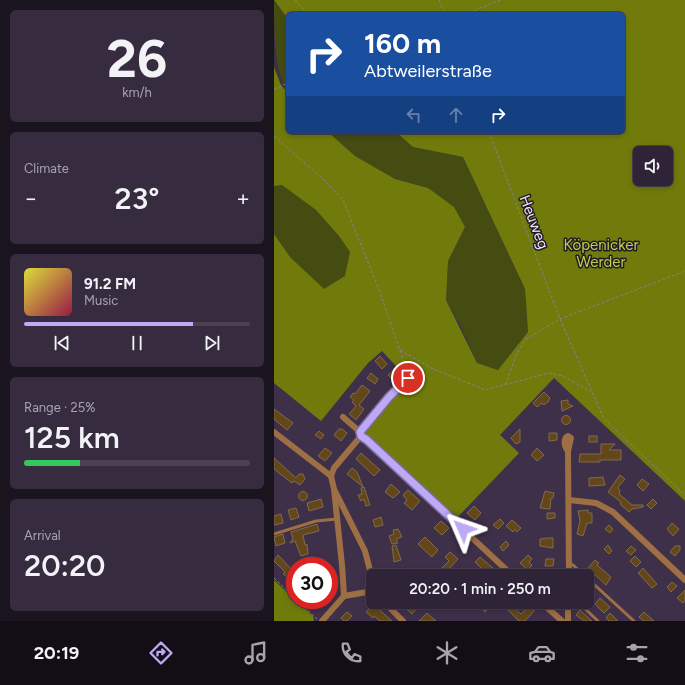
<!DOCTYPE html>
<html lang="en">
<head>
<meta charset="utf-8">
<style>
  body { margin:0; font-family:Figtree,sans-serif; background:#372c3f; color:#f1f3f6; height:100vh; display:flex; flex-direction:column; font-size:15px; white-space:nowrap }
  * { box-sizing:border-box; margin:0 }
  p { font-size:13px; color:#a7a4ad }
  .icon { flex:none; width:22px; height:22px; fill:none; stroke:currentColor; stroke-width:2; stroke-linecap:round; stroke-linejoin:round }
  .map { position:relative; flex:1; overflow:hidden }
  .sheet { display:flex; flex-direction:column; gap:10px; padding:10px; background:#1a141e; width:274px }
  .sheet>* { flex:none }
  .top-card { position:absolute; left:12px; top:12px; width:339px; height:122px; border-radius:6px; box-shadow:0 2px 6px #0003,0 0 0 1px #4a4152; background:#1a4fa0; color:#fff; overflow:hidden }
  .buttons { position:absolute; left:359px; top:146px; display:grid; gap:8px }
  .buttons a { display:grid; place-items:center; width:40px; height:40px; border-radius:6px; background:#2f2437; box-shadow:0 2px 6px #0003,0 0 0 1px #4a4152; font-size:20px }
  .speed { position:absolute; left:12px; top:557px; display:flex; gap:8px; font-size:20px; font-weight:700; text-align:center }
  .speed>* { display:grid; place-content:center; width:52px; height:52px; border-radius:50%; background:#2f2437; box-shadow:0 2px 6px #0003,0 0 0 1px #4a4152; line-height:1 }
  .speed .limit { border:6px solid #d22; background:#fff; color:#111 }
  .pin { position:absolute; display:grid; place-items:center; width:34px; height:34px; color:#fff; margin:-17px; border:2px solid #fff; border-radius:50%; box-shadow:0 1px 4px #0007 }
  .me { position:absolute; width:44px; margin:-22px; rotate:313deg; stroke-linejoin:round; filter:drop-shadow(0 0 3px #0008) }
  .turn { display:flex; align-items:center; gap:14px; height:84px; padding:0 12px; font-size:18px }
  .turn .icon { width:52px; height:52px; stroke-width:2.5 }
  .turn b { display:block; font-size:28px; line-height:34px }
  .lanes { display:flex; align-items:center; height:38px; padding:0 12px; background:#0003; justify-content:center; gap:20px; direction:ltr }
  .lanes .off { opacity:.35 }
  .big { font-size:30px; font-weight:600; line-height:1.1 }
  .sheet .card { flex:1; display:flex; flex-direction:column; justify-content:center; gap:6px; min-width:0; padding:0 14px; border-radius:6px; background:#372c3f }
  .sheet .dial { align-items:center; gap:0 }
  .dial b { font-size:52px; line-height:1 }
  .song { display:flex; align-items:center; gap:12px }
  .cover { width:48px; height:48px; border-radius:6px; background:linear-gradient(135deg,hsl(60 70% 55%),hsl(340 70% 35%)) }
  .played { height:4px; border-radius:2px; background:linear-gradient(90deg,#bda9f5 75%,#4a4152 75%) }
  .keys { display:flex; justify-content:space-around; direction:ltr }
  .heat { display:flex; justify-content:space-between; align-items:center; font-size:22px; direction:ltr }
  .charge { height:6px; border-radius:3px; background:linear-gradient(90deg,#34c759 25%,#4a4152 0) }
  .trip { position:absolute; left:92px; top:569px; width:228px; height:40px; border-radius:6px; background:#2f2437; box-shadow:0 2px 6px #0003,0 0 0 1px #4a4152; font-weight:600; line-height:40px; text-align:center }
  .menu { display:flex; height:64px; justify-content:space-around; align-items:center; background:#130e16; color:#a7a4ad }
  .menu .icon { width:28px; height:28px }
  .menu .active { color:#bda9f5 }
  .menu b { font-size:18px; color:#f1f3f6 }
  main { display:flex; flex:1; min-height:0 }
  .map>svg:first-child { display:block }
</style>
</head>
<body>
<main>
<section class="sheet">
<div class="card dial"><b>26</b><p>km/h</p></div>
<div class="card"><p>Climate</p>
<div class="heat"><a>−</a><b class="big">23°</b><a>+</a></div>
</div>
<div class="card">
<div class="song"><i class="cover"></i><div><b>91.2 FM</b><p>Music</p></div></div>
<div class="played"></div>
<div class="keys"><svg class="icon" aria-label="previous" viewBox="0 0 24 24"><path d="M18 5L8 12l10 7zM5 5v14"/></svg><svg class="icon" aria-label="pause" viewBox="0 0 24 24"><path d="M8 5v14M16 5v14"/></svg><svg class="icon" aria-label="next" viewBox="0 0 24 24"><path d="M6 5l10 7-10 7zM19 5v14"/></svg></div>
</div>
<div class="card"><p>Range · 25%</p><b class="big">125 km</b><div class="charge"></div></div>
<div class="card"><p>Arrival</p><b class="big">20:20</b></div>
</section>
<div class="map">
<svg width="411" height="621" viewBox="0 0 411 621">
  <rect width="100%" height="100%" fill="#3f3049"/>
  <!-- green -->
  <g fill="#454c12">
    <path d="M0,1L14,19V93C0,72 0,29 0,1Z"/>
    <path d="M54,132H122L139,147L189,157L251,290L254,332L224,370L203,363L187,327L172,300L174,261L191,227L154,188L121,179L81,156Z"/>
    <path d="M8,185L42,210L65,236L76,252L72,276L50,290L16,257L0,234V186Z"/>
  </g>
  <!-- forest -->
  <g fill="#707b0b" fill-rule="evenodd">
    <path d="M0,0H411V501L280,378L226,435L245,453L180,521L86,432L134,379L108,351L94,363L47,421L0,383V234L16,257L50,289L71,276L76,252L65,236L42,210L8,185L0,186V67L7,85L14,93V132H54L81,156L121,179L154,188L180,207L191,227L174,261L172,300L203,363L224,370L254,332L251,289L189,157L139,147L122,132H349V14H14V19ZM366,153H392V179H366Z"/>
    <path d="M0,580L39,616L40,621H0Z"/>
  </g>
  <!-- building -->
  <g fill="#644718" stroke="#7f6b50">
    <path d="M106,356L113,364L108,369L101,361Z"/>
    <path d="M121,369L126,374L119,380L114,375Z"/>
    <path d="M97,373L104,379L101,384L93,378Z"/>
    <path d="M88,385L96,391L85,405L90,409L82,420L75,414L82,406L78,402L80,400L76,397L79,393L81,394Z"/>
    <path d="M270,392L276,398L274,402L270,405L268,403L263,407L259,403Z"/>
    <path d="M294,400V404L299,406L288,411L287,401Z"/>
    <path d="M0,409L19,423L13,430L0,419Z"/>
    <circle cx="292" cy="420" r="4.5"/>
    <path d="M65,429H68L73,433L67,441L60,435Z"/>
    <path d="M246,429V442L242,444L237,438Z"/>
    <path d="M45,431L50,435L47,439L41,435Z"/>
    <path d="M275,433H283V440L275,441Z"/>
    <rect x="315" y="436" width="8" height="6"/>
    <path d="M327,444H341L335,450H347V460H326V462H305L306,454H327Z"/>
    <path d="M51,448L58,453L51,461L44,456Z"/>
    <path d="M263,448L270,455L263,461L257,455Z"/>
    <path d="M87,453L106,470L100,476L82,459Z"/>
    <path d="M0,458L22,478L25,474H29L31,479L26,485L20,481L18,483L0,469Z"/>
    <path d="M78,468L83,472L89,487L73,474Z"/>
    <path d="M346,475L351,479L344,487L346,492L345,494L358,505H369V507L358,509L355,512L346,504L347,502L334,492Z"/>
    <path d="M329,477L331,485L315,486V478Z"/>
    <path d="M368,479L375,484L369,491L363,485Z"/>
    <path d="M117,484L126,492L119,498L111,492Z"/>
    <path d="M90,487L96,505L92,506L90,499L87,501L84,495L88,494L87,488Z"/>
    <path d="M134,490L146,501L138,510L130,503L133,500L129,495Z"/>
    <path d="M271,491L280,493L279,498H277L276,509L266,508Z"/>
    <circle cx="29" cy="496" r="4.5"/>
    <path d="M47,499L49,507L35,511L33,503Z"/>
    <path d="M379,499L383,503L377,509L373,505Z"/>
    <path d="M200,506L207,513L201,520L193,513Z"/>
    <path d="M22,508L25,517L17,520L14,510Z"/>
    <path d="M314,510V513H318V523H313L309,536L303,534L306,521L304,511Z"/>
    <path d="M273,513H281V518L273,519Z"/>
    <path d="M7,514L9,523L0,525V516Z"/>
    <path d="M107,517L109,525L101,527L99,520Z"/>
    <path d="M226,519L230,523L224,529L219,525Z"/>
    <path d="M238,520L247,528L243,532L241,529L239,532L232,526Z"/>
    <path d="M167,521L175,528L168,535L160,528Z"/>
    <path d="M398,523L405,529L399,536L393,529Z"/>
    <path d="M43,524L45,531L29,535L31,545L33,544L34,554L27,556L21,541L16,543L19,539L17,532Z"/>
    <path d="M335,525L339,529L336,533L331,529Z"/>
    <path d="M124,529L128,537L122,539L124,543L118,544L115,536L120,534L119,530Z"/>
    <path d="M9,534L11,543L2,546L0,537Z"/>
    <path d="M151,537L164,550L158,557L144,544Z"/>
    <path d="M274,538H279V548L266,546V539Z"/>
    <path d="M232,541L235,545L229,551L226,547Z"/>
    <path d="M122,545L127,560L120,562L118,546Z"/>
    <path d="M334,545L338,551L335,554L330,549Z"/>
    <path d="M357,546L362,550L357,555L352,551Z"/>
    <path d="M401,546H406V550L401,556L396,552Z"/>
    <path d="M176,552L184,559L175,569L178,570L175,573L179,576H173L166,570L175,561L171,557Z"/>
    <path d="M4,555L19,571L13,577L9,574L11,572L0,561Z"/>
    <path d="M254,555L258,559L255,562L258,565L254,570L246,563Z"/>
    <path d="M361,556L367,562L362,567L356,561Z"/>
    <path d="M206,557L220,569L218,571L224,576H206L210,571L201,562Z"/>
    <path d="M50,559L52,566H45L43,561Z"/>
    <path d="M272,559H280L279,566H271Z"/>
    <path d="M321,560L325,563L323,565L337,577L332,585L314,568Z"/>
    <path d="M369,568L383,584L378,588L364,573Z"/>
    <path d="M398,582L403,586L397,592L393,587Z"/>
    <path d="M411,590V600L409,603L403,598Z"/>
    <path d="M313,593L319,599L313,605Z"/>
    <path d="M326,598L336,607L330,613L321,604Z"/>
    <path d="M135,602L143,608L138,614L130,607Z"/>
    <path d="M160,602H172L166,608Z"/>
    <path d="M210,602H215L218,605L211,612L206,606Z"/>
    <path d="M235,602H245L240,608L247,614L255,606L259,605L260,611L251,621H245L231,607Z"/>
    <path d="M99,604L109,613L118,621H106L100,616L99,618L92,612Z"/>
    <path d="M306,610L318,621H310L302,615Z"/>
    <path d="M73,612L78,616L73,621H70L67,618Z"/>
    <path d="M370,612L380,621H369L365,617Z"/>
    <path d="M153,613L162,621H145Z"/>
    <path d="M336,613L344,621H335L332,618Z"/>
  </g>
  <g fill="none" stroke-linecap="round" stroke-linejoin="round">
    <!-- path -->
    <g stroke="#8a7e93" stroke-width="1" stroke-dasharray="3 2" stroke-linecap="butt">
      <path d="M21,0L34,14"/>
      <path d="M165,0L171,14"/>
      <path d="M191,14L227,0"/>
      <path d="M0,89L14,83"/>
      <path d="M215,132L286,319L330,419L411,495"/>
      <path d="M0,136L49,179L69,200L104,287L133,371"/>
      <path d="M126,350L157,368L211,390L275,373L289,376L317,392"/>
      <path d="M231,385L243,353L252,339L286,319L411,271"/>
      <path d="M0,578L21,598"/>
      <path d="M23,600L43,619"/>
    </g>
    <!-- lane -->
    <g stroke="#9e6e45" stroke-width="3">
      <path d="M0,534L42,521L63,519"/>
      <path d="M296,564L299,565L311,576"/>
      <path d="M313,578L360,621"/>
      <path d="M304,602L324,621"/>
    </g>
    <!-- street -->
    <g stroke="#9e6e45" stroke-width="6">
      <path d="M69,417L86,432L87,436L93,440L239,576"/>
      <path d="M0,432L57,476"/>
      <path d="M86,432L115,397L134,378"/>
      <path d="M294,451C290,447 289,438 294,436L297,438L294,451L295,576"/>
      <path d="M57,476L60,489L68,565L70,596"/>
      <path d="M57,476L60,468L87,436"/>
      <path d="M61,491L91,551L99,582"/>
      <path d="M295,500L322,503L339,512L411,580"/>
      <path d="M70,596L99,591"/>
      <path d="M110,602L129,621"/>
      <path d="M267,602L288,621"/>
      <path d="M48,621L70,596"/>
      <path d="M294,621V602"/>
    </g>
  </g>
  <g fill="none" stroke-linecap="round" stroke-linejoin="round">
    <!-- route casing -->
    <g stroke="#7b6e9f" stroke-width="10">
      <path id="route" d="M134,378L115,397L86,432L87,436L93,440L189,529"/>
    </g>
    <!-- route -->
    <use href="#route" stroke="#bda9f5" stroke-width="7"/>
  </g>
  <g text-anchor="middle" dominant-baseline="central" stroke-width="3" stroke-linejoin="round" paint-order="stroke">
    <!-- street labels -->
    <g font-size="15" fill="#efe6f6" stroke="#221b27">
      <text transform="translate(260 222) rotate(69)">Heuweg</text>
    </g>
    <!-- park labels -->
    <g font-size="15" fill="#bfcf4d" stroke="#221b27">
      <text x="327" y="245">Köpenicker<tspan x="327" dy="17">Werder</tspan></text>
    </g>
  </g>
</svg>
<div class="buttons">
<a><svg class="icon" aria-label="sound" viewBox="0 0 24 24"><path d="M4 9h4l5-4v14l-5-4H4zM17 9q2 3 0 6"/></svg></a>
</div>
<div class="speed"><div class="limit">30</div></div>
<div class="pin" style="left:134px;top:378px;background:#d93025"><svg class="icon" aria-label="arrive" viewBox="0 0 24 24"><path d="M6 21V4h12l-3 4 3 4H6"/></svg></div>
<svg class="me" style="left:189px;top:529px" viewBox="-20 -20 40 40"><path d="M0-17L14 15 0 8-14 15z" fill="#bda9f5" stroke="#fff" stroke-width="4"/></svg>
<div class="trip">20:20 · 1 min · 250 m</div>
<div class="top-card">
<div class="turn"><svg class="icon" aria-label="right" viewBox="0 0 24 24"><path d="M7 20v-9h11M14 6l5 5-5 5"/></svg><div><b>160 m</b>Abtweilerstraße</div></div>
<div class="lanes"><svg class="icon off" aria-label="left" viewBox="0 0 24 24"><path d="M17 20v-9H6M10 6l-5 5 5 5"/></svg><svg class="icon off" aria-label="ahead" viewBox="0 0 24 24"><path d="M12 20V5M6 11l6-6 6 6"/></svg><svg class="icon" aria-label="right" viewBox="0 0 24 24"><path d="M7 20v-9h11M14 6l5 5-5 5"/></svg></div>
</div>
</div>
</main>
<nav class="menu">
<b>20:19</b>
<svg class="icon active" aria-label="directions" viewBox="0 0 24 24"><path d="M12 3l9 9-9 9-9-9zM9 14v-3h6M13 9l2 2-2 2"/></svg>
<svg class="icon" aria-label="music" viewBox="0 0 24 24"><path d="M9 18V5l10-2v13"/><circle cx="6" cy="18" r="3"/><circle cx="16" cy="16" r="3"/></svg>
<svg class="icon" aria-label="phone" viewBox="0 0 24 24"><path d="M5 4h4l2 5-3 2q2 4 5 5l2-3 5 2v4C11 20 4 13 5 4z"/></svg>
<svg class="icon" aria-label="climate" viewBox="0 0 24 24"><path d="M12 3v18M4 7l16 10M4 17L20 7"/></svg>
<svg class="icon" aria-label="car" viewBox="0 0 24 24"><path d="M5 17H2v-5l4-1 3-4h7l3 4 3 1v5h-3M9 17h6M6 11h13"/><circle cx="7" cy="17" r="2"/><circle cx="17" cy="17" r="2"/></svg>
<svg class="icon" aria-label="filters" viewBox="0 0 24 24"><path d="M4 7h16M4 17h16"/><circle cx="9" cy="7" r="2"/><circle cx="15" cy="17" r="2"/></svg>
</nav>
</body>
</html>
